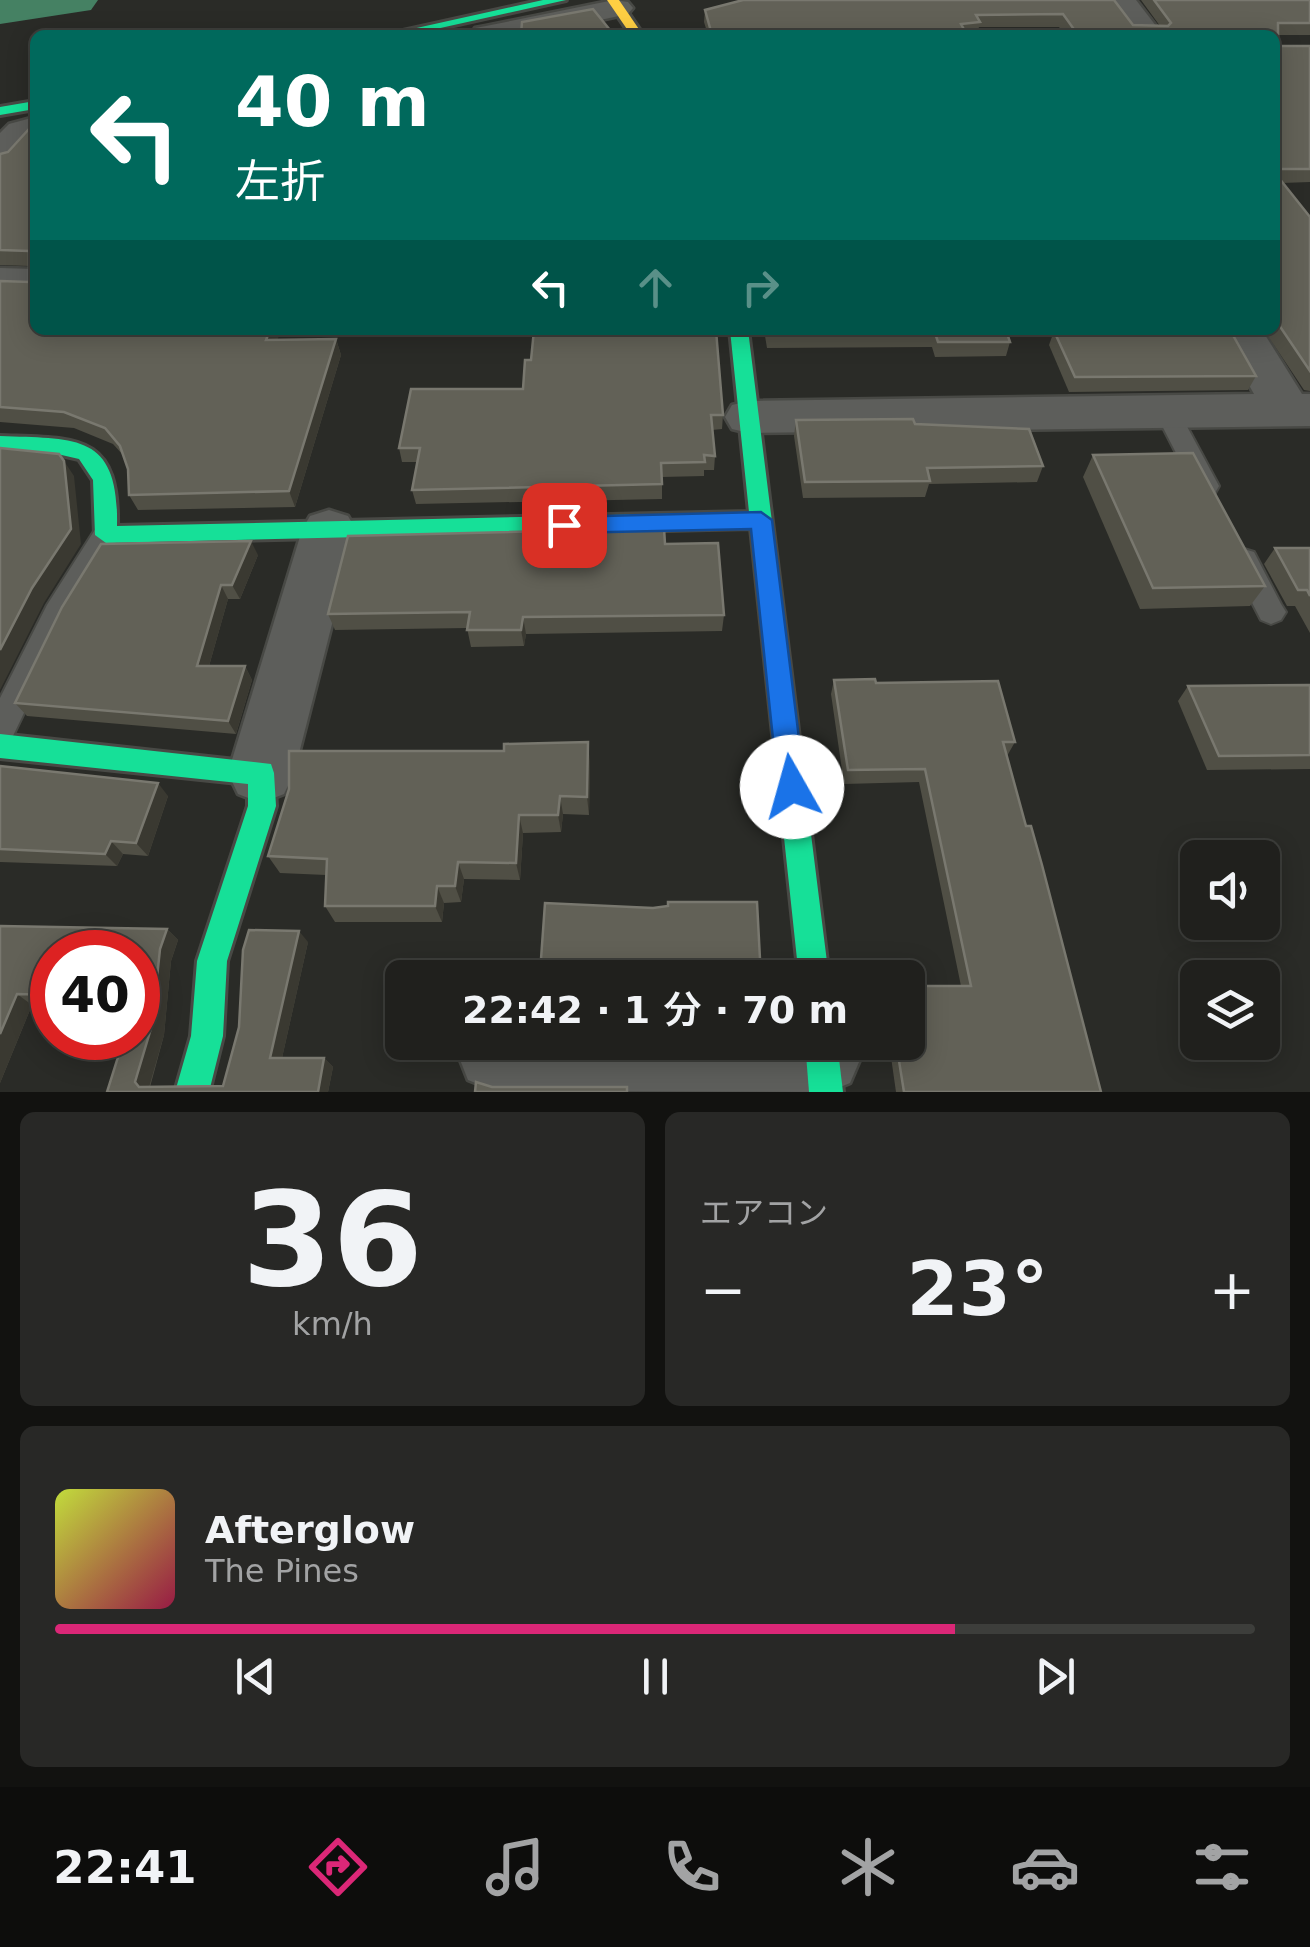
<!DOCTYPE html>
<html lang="ja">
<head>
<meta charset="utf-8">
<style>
  body { margin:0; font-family:"DejaVu Sans","Noto Sans JP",sans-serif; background:#282826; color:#f1f3f6; height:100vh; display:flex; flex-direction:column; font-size:38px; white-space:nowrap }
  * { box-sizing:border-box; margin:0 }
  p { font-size:32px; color:#a2a3a4 }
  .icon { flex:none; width:55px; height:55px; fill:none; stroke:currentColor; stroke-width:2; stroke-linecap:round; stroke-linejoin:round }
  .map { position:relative; height:1092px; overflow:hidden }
  .side { display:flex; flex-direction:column; gap:20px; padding:20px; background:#121210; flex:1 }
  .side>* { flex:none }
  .hud { position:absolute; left:30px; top:30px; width:1250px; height:305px; border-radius:15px; box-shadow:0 5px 25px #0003,0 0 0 2px #3d3e3b; background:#00695c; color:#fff; overflow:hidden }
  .buttons { position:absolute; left:1180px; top:840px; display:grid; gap:20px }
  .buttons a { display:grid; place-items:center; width:100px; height:100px; border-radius:15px; background:#20201d; box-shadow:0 5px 25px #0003,0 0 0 2px #3d3e3b; font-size:50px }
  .speed { position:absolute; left:30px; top:930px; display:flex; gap:20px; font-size:50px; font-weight:700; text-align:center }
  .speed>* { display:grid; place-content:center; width:130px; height:130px; border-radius:50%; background:#20201d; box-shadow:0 5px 25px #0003,0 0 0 2px #3d3e3b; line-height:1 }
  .speed .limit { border:15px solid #d22; background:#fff; color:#111 }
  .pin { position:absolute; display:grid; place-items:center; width:85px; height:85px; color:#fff; margin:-42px; border-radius:20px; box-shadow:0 5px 15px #0006 }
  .me { position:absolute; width:110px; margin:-55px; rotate:353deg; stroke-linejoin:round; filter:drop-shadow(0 0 8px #0008) }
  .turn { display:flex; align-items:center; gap:35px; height:210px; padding:0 40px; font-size:45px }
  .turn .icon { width:130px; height:130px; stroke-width:2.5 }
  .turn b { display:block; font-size:70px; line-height:85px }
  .lanes { display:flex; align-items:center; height:95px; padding:0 40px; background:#0003; justify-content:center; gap:50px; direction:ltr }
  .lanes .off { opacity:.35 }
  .big { font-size:75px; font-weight:600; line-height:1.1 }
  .side .card { flex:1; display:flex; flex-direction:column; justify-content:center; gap:15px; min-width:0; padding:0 35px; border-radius:15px; background:#282826 }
  .side .dial { align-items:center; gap:0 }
  .dial b { font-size:130px; line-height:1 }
  .song { display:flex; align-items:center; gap:30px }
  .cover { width:120px; height:120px; border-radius:15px; background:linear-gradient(135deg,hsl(70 70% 55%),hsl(340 70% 35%)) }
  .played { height:10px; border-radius:5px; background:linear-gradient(90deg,#db2777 75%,#3d3e3b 75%) }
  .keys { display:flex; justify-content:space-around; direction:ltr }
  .heat { display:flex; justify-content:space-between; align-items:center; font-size:55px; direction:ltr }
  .side .tiles { flex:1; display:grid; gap:20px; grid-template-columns:1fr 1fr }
  .card:last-child { grid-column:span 2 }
  .trip { position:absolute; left:385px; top:960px; width:540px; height:100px; border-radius:15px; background:#20201d; box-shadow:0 5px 25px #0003,0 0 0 2px #3d3e3b; font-weight:600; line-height:100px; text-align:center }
  .tabs { display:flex; height:160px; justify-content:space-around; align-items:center; background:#0d0d0c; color:#a2a3a4 }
  .tabs .icon { width:70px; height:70px }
  .tabs .active { color:#db2777 }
  .tabs b { font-size:45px; color:#f1f3f6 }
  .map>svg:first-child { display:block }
</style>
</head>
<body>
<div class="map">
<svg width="1310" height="1092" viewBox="0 0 1310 1092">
  <rect width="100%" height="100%" fill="#2a2b27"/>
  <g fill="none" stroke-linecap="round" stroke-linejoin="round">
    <!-- river -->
    <path fill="#458163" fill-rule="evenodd" d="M0,0H98L91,10L0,24Z"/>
    <!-- lane casing -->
    <g stroke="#484945" stroke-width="4">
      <g id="lane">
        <path d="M1167,404L1176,406L1219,486L1215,493H1197L1193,486L1155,412Z"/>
        <path d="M106,525L116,528L120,535L69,619L11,740L0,744V698L47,605L96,528Z"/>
        <path d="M1244,549L1254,552L1281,604L1286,612L1281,620L1271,624L1261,620L1230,560L1234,552Z"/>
      </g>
    </g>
    <!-- street casing -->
    <g stroke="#484945" stroke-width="5">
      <g id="street">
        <path d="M614,0L628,2L633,8L628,14L531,35H471L475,28L486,26Z"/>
        <path d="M1106,0H1136L1163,35H1132Z"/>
        <path d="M35,117V139L13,164L0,167V133L9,124Z"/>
        <path d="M0,268L35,269V295L0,294Z"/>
        <path d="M1218,330H1262L1302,394H1310V426L749,433L732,429L725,417L732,405L749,401L1254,394Z"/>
        <path d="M329,510L348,516L356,530L294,773L284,794L261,803L238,794L228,773L302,530L310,516Z"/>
        <path d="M460,1042H856L862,1055L850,1083L828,1092L496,1091L468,1080L457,1052Z"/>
      </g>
    </g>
    <!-- fast casing -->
    <g stroke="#484945" stroke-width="6">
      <g id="fast">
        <path d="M543,0H566L409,35H385Z"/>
        <path d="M35,101V109L0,115V107Z"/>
        <path d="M730,330H748L829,978H799L751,528L106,543L95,535L93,480L79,459L53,453L0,450V436C77,439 119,433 117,526L749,512Z"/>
        <path d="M0,734L271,764L274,773L276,806L227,961L223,1036L209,1092H175L191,1036L197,961L248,806V784L0,758Z"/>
        <path d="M805,1042H837L843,1092H809Z"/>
      </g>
    </g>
    <!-- slow casing -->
    <g stroke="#484945" stroke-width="6">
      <path id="slow" d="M607,0H619L643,35H631Z"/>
    </g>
    <!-- lane -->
    <use href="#lane" fill="#5d5e5b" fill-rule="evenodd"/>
    <!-- street -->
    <use href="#street" fill="#5d5e5b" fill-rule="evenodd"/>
    <!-- fast -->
    <use href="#fast" fill="#16e098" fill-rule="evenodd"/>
    <!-- slow -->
    <use href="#slow" fill="#ffcf43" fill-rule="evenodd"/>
  </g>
  <!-- wall -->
  <g fill="#504f45">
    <path d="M1114,0L1133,25L1160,26L1141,0H1310V35H1278V46H1310V182L1282,183L1310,217V391L1304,390L1264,330H1275V35H1065L1059,27H979L976,35H708L704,22L705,10Z"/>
    <path d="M29,129L35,330H281L277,340L336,339L341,355L295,507L138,510L129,495L128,469L123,455L113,444L74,428L0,422V281L29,282V266L0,265V154L8,152Z"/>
    <path d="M764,330H1006L1010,342L1006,356L935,357L932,347L767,348Z"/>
    <path d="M1054,331L1256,376L1248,390L1069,392L1049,345Z"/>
    <path d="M411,389L723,415L722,429L712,430L715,456L714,470H704V476L662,477V499L416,504L412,490L418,462H402L399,448Z"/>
    <path d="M796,420L915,424L1043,466L1037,482L929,484L925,497L803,498L794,436Z"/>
    <path d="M1093,455L1265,586L1250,606L1140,609L1083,477Z"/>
    <path d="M665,544L724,615L722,631L526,634L524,646L471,647L467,628L335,630L328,614Z"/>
    <path d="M1275,548H1310V633L1295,606H1287L1264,564Z"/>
    <path d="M258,555L240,599H228L209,666H245L252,680L236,734L27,716L15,703Z"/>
    <path d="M834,680L876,683L1015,742L1007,756L1101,1092H896L890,1050L894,1042H908L909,1040L908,986H961L919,782L844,784L831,694Z"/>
    <path d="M1310,685V769L1207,770L1178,701L1188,686Z"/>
    <path d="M590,761L589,815L563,814L561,832L523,833L520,880L464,879L461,902L444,903L442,922H335L325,906L326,875L280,873L268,856Z"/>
    <path d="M0,766L168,796L148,856L123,854L117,866L0,862Z"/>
    <path d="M0,926L167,929L178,940L171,961L164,1035L150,1087L223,1086L308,942L282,1058H324L333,1067L328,1092H107L138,1038V952H52V1005H32L0,1083Z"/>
    <path d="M540,973L761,978H541Z"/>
  </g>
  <!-- shaded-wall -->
  <g fill="#3a3931">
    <path d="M270,330H281L272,355L266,340Z"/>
    <path d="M336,339L341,355L295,507L289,491Z"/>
    <path d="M64,461L74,476L81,544L44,603L0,690V650Z"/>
    <path d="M251,541L258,555L240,599L232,585Z"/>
    <path d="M221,585L228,599L205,680L197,666Z"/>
    <path d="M523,617L526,634L524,646L521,630Z"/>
    <path d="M245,666L252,680L236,734L228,721Z"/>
    <path d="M588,742L590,761L589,815L587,797Z"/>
    <path d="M158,783L168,796L148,856L136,843Z"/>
    <path d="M560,796L563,814L561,832L558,815Z"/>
    <path d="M519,815L523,833L520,880L516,863Z"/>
    <path d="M111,841L123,854L117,866L105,854Z"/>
    <path d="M458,862L464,879L461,902L455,886Z"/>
    <path d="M437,886L444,903L442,922L435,906Z"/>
    <path d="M167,929L178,940L171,961L164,1035L148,1091L139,1087L135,1082L160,949Z"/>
    <path d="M299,931L308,942L280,1067L270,1058Z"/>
    <path d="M17,994L32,1005L0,1083V1034Z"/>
    <path d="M324,1058L333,1067L328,1092H318Z"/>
  </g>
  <!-- building -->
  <g fill="#626157" stroke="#79786f" stroke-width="2.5">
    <path d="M743,0H1114L1133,25L1168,26L1171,23L1154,0H1310V23H1278V46H1310V169H1275V35H1078L1063,14L976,15L980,22L961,24L967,35H712L705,10Z"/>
    <path d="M593,9L614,35H521L522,22Z"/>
    <path d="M29,129H35V330H270L266,340L336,339L289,491L129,495L128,469L120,446L105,428L64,412L0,407V281L29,282V251L0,250V154L8,152Z"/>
    <path d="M1275,173L1310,217V371L1275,319Z"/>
    <path d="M534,330H716L723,415H711L715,456L704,455L705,462L661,463L662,484L412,490L420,448H399L411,389H523L525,360H531Z"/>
    <path d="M768,330H1006L1010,342H938L935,333H769Z"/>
    <path d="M1090,330H1230L1256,376L1075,377L1054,331Z"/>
    <path d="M913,419L915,424L1029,429L1043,466L927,468L930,481L805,482L796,420Z"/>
    <path d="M0,448L59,454L64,461L71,529L32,588L0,650Z"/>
    <path d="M1193,453L1265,586L1153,588L1093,455Z"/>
    <path d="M664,528L665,544L718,543L724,615L523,617L521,630H467L470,612L328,614L348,536Z"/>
    <path d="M251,541L232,585H221L197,666H245L228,721L15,703L62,607L101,544Z"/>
    <path d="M1275,548H1310V596L1307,590H1298Z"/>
    <path d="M875,679L876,683L998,681L1015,742H1003L1026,826H1031L1042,865L1101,1092H904L896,1042H908V1040H917L908,986H971L925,769L848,770L834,680Z"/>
    <path d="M1310,685V755L1219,756L1188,686Z"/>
    <path d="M588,742L587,797L560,796L558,815H519L516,863L458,862L455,886H437L435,906H325L327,859L268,856L289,789V751H504V744Z"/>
    <path d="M0,766L158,783L136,843L111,841L105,854L0,849Z"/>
    <path d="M668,902H757L761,978H613L540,973L545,903L653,908L668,906Z"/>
    <path d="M0,926L167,929L160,949L152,1025L135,1082L139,1087L223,1086L239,1027L243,950L249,930L299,931L270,1058H324L318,1092H107L124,1038H138V952H52V995L17,994L0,1034Z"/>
    <path d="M476,1082L492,1087H627V1092H475Z"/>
  </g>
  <!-- route -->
  <path fill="#1a73e8" stroke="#114b97" stroke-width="2.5" d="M761,512L772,520L805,787L801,796L792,800L782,796L778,787L751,529L564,533L553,525L564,517Z"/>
</svg>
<div class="buttons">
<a><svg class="icon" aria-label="sound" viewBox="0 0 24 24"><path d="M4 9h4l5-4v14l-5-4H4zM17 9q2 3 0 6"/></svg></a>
<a><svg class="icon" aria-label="layers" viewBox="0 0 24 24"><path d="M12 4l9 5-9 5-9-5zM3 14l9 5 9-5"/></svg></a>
</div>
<div class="speed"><div class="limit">40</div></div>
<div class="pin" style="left:564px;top:525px;background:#d93025"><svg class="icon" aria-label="arrive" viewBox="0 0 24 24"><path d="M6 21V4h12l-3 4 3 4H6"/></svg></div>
<svg class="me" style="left:792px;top:787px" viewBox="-20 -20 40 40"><circle r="19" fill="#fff"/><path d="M0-13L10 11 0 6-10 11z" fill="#1a73e8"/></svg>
<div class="trip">22:42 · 1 分 · 70 m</div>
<div class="hud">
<div class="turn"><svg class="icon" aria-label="left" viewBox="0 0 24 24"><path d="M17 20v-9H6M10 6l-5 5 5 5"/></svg><div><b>40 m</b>左折</div></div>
<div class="lanes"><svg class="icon" aria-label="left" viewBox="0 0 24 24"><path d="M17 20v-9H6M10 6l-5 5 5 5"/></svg><svg class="icon off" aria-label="ahead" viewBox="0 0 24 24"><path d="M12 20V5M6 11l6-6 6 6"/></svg><svg class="icon off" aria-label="right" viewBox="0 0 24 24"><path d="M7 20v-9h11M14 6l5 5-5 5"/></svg></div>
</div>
</div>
<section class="side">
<div class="tiles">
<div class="card dial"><b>36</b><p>km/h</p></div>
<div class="card"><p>エアコン</p>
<div class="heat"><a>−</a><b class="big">23°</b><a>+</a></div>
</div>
<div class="card">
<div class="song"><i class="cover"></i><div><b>Afterglow</b><p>The Pines</p></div></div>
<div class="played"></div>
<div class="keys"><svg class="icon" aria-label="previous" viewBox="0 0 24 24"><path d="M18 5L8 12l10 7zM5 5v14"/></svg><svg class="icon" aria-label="pause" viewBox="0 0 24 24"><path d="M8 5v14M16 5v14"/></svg><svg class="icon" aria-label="next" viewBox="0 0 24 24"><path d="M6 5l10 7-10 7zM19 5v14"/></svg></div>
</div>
</div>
</section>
<nav class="tabs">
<b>22:41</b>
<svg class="icon active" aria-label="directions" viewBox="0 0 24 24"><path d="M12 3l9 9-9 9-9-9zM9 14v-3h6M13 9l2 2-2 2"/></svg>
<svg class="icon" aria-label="music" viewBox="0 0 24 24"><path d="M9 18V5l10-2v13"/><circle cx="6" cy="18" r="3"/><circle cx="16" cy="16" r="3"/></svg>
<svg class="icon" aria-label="phone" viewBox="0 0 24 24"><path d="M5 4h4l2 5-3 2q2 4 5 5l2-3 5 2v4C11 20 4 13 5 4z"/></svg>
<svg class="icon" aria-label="climate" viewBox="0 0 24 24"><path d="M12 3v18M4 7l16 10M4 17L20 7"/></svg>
<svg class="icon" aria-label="car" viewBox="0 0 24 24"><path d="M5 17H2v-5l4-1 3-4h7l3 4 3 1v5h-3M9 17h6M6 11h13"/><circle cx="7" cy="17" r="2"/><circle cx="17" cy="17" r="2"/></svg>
<svg class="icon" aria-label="filters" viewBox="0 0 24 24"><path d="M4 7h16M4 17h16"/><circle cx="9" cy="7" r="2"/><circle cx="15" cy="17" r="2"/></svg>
</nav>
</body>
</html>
